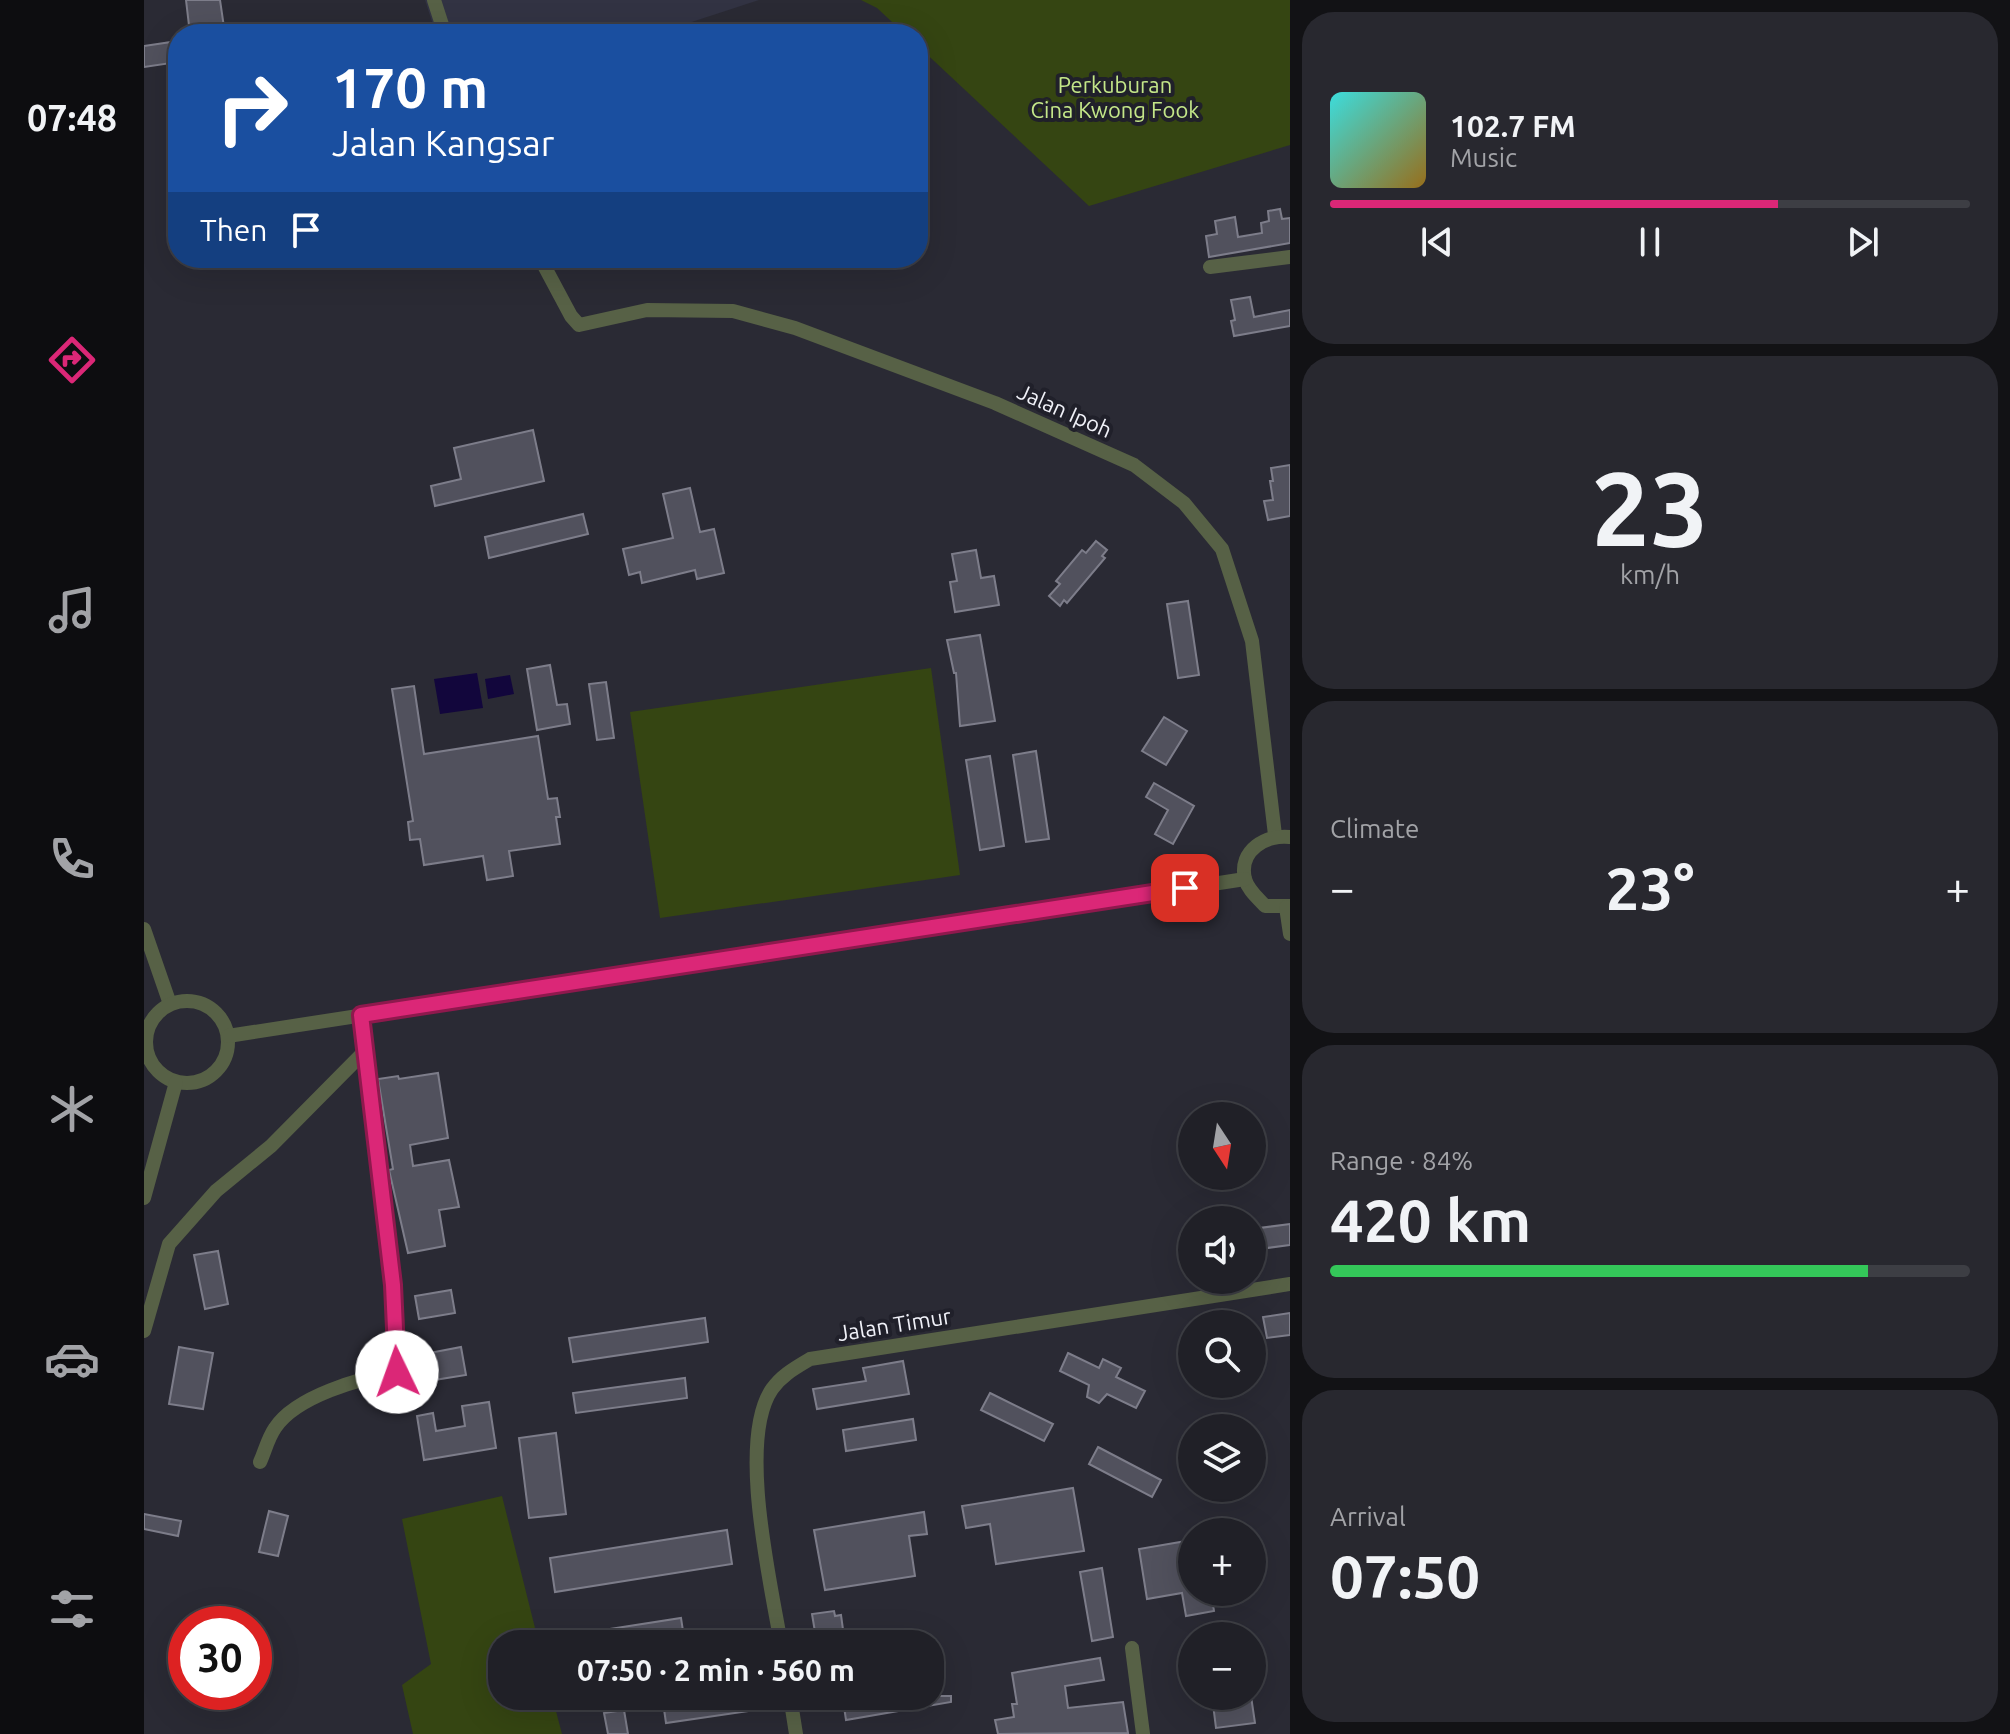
<!DOCTYPE html>
<html lang="en">
<head>
<meta charset="utf-8">
<style>
  body { margin:0; font-family:Ubuntu,sans-serif; background:#28282f; color:#f1f3f6; height:100vh; display:flex; flex-direction:column; font-size:30px; white-space:nowrap }
  * { box-sizing:border-box; margin:0 }
  p { font-size:26px; color:#a2a3a7 }
  .icon { flex:none; width:44px; height:44px; fill:none; stroke:currentColor; stroke-width:2; stroke-linecap:round; stroke-linejoin:round }
  .map { position:relative; flex:1; overflow:hidden }
  .panel { display:flex; flex-direction:column; gap:12px; padding:12px; background:#121215; width:720px }
  .panel>* { flex:none }
  .banner { position:absolute; left:24px; top:24px; width:760px; height:244px; border-radius:32px; box-shadow:0 8px 32px #0002,0 0 0 2px #3d3e44; background:#1a4fa0; color:#fff; overflow:hidden }
  .needle { width:52px; rotate:168deg }
  .tools { position:absolute; left:1034px; top:1102px; display:grid; gap:16px }
  .tools a { display:grid; place-items:center; width:88px; height:88px; border-radius:50%; background:#202027; box-shadow:0 8px 32px #0002,0 0 0 2px #3d3e44; font-size:40px }
  .speed { position:absolute; left:24px; top:1606px; display:flex; gap:16px; font-size:40px; font-weight:700; text-align:center }
  .speed>* { display:grid; place-content:center; width:104px; height:104px; border-radius:50%; background:#202027; box-shadow:0 8px 32px #0002,0 0 0 2px #3d3e44; line-height:1 }
  .speed .limit { border:12px solid #d22; background:#fff; color:#111 }
  .pin { position:absolute; display:grid; place-items:center; width:68px; height:68px; color:#fff; margin:-34px; border-radius:16px; box-shadow:0 4px 12px #0006 }
  .me { position:absolute; width:88px; margin:-44px; rotate:357deg; stroke-linejoin:round; filter:drop-shadow(0 0 6px #0008) }
  .turn { display:flex; align-items:center; gap:28px; height:168px; padding:0 32px; font-size:36px }
  .turn .icon { width:104px; height:104px; stroke-width:2.5 }
  .turn b { display:block; font-size:56px; line-height:68px }
  .then { display:flex; align-items:center; height:76px; padding:0 32px; background:#0003; gap:16px; font-size:30px }
  .big { font-size:60px; font-weight:600; line-height:1.1 }
  .panel .tile { flex:1; display:flex; flex-direction:column; justify-content:center; gap:12px; min-width:0; padding:0 28px; border-radius:32px; background:#28282f }
  .panel .dial { align-items:center; gap:0 }
  .dial b { font-size:104px; line-height:1 }
  .song { display:flex; align-items:center; gap:24px }
  .cover { width:96px; height:96px; border-radius:12px; background:linear-gradient(135deg,hsl(180 70% 55%),hsl(40 70% 35%)) }
  .played { height:8px; border-radius:4px; background:linear-gradient(90deg,#db2777 70%,#3d3e44 70%) }
  .keys { display:flex; justify-content:space-around; direction:ltr }
  .heat { display:flex; justify-content:space-between; align-items:center; font-size:44px; direction:ltr }
  .charge { height:12px; border-radius:6px; background:linear-gradient(90deg,#34c759 84%,#3d3e44 0) }
  .trip { position:absolute; left:344px; top:1630px; width:456px; height:80px; border-radius:32px; background:#202027; box-shadow:0 8px 32px #0002,0 0 0 2px #3d3e44; font-weight:600; line-height:80px; text-align:center }
  main { display:flex; flex:1; min-height:0 }
  .dock { display:flex; flex-direction:column; width:144px; justify-content:space-around; align-items:center; background:#0d0d10; color:#a2a3a7 }
  .dock .icon { width:56px; height:56px }
  .dock .active { color:#db2777 }
  .dock b { font-size:36px; color:#f1f3f6 }
  .map>svg:first-child { display:block }
</style>
</head>
<body>
<main>
<nav class="dock">
<b>07:48</b>
<svg class="icon active" aria-label="directions" viewBox="0 0 24 24"><path d="M12 3l9 9-9 9-9-9zM9 14v-3h6M13 9l2 2-2 2"/></svg>
<svg class="icon" aria-label="music" viewBox="0 0 24 24"><path d="M9 18V5l10-2v13"/><circle cx="6" cy="18" r="3"/><circle cx="16" cy="16" r="3"/></svg>
<svg class="icon" aria-label="phone" viewBox="0 0 24 24"><path d="M5 4h4l2 5-3 2q2 4 5 5l2-3 5 2v4C11 20 4 13 5 4z"/></svg>
<svg class="icon" aria-label="climate" viewBox="0 0 24 24"><path d="M12 3v18M4 7l16 10M4 17L20 7"/></svg>
<svg class="icon" aria-label="car" viewBox="0 0 24 24"><path d="M5 17H2v-5l4-1 3-4h7l3 4 3 1v5h-3M9 17h6M6 11h13"/><circle cx="7" cy="17" r="2"/><circle cx="17" cy="17" r="2"/></svg>
<svg class="icon" aria-label="filters" viewBox="0 0 24 24"><path d="M4 7h16M4 17h16"/><circle cx="9" cy="7" r="2"/><circle cx="15" cy="17" r="2"/></svg>
</nav>
<div class="map">
<svg width="1146" height="1734" viewBox="0 0 1146 1734">
  <rect width="100%" height="100%" fill="#2a2a34"/>
  <!-- built -->
  <path fill="#323343" d="M281,0H615L511,34H292Z"/>
  <!-- green -->
  <g fill="#354512">
    <path d="M717,0H1146V145L945,206L774,46V34H761L733,8Z"/>
    <path d="M787,668L816,875L516,918L486,712Z"/>
    <path d="M358,1496L395,1644H358V1696H408L418,1734H269L258,1685L287,1664L258,1519Z"/>
  </g>
  <!-- water -->
  <g fill="#12063c">
    <path d="M333,673L339,708L296,714L290,679Z"/>
    <path d="M366,675L370,694L344,699L341,679Z"/>
  </g>
  <!-- building -->
  <g fill="#51515d" stroke="#7d7d8a" stroke-width="2">
    <path d="M42,0H76L81,34H46Z"/>
    <path d="M34,41V62L0,67V46Z"/>
    <path d="M1136,209L1138,219L1146,218V243L1065,257L1062,236L1073,234L1071,221L1091,217L1094,237L1118,233L1117,223L1125,221L1124,211Z"/>
    <path d="M1106,297L1110,317L1146,310V326L1090,336L1087,321L1091,320L1087,300Z"/>
    <path d="M389,430L400,481L291,506L287,486L317,479L310,448Z"/>
    <path d="M1146,465V516L1124,520L1120,501L1129,500L1126,481H1129L1127,468Z"/>
    <path d="M546,488L556,532L570,529L580,573L553,579L551,570L498,583L496,572L485,575L479,549L529,538L519,494Z"/>
    <path d="M439,514L444,534L345,558L341,537Z"/>
    <path d="M952,541L963,550L958,556L961,558L923,603L920,600L916,606L905,596L916,584L912,581L938,550L942,553Z"/>
    <path d="M832,550L837,578L850,576L855,605L811,612L806,582L813,581L808,554Z"/>
    <path d="M1044,601L1055,675L1034,678L1023,604Z"/>
    <path d="M836,635L851,721L816,726L812,673H810L803,640Z"/>
    <path d="M406,665L413,705L423,704L426,724L393,730L383,669Z"/>
    <path d="M462,682L470,738L453,740L445,684Z"/>
    <path d="M270,686L280,754L394,736L404,799L413,798L416,817H412L416,844L365,851L369,876L343,880L339,856L280,865L276,839L266,840L264,822L269,821L248,689Z"/>
    <path d="M1020,717L1043,731L1022,765L998,751Z"/>
    <path d="M892,751L905,839L882,842L869,755Z"/>
    <path d="M846,756L860,846L836,850L822,760Z"/>
    <path d="M1010,783L1050,806L1029,844L1011,834L1024,810L1002,797Z"/>
    <path d="M294,1073L304,1138L266,1145L269,1166L305,1160L315,1207L295,1210L301,1246L264,1253L245,1170L249,1169L234,1079L254,1076L255,1079Z"/>
    <path d="M1146,1224V1245L1108,1250V1229Z"/>
    <path d="M74,1251L84,1304L61,1309L50,1255Z"/>
    <path d="M307,1290L311,1313L275,1319L271,1296Z"/>
    <path d="M1146,1313V1335L1123,1338L1119,1317Z"/>
    <path d="M561,1318L564,1342L429,1362L425,1338Z"/>
    <path d="M35,1347L69,1353L59,1409L25,1404Z"/>
    <path d="M317,1347L322,1375L284,1381L280,1354Z"/>
    <path d="M924,1353L955,1368L959,1359L977,1368L972,1377L1001,1391L992,1408L963,1394L955,1403L943,1397L945,1385L916,1371Z"/>
    <path d="M759,1361L765,1394L673,1409L669,1389L722,1381L719,1368Z"/>
    <path d="M541,1378L543,1398L432,1413L429,1393Z"/>
    <path d="M846,1393L909,1424L900,1441L837,1410Z"/>
    <path d="M345,1402L352,1448L280,1460L273,1416L289,1413L292,1431L321,1426L318,1406Z"/>
    <path d="M769,1419L772,1440L702,1451L699,1430Z"/>
    <path d="M412,1433L422,1514L385,1518L375,1438Z"/>
    <path d="M954,1447L1017,1480L1008,1497L945,1464Z"/>
    <path d="M929,1488L940,1551L852,1564L846,1524L822,1528L818,1506Z"/>
    <path d="M125,1511L144,1516L134,1556L115,1552Z"/>
    <path d="M780,1512L783,1534L765,1536L771,1576L681,1590L670,1530Z"/>
    <path d="M0,1514L37,1521L34,1536L0,1529Z"/>
    <path d="M583,1530L588,1564L411,1592L406,1558Z"/>
    <path d="M1048,1540V1592H1067L1070,1611L1042,1616L1038,1593L1003,1599L995,1549Z"/>
    <path d="M958,1568L969,1637L948,1641L936,1572Z"/>
    <path d="M690,1611L691,1616L697,1615L701,1644H673L668,1614Z"/>
    <path d="M537,1618L541,1644H415L414,1637Z"/>
    <path d="M956,1658L960,1680L921,1686L924,1708L979,1702L984,1733L854,1734L851,1720L870,1717L868,1704H873L868,1673Z"/>
    <path d="M562,1696H610L612,1710L522,1723L519,1702Z"/>
    <path d="M722,1696H807V1702L702,1720L699,1700Z"/>
    <path d="M1068,1696H1107L1111,1723L1072,1728Z"/>
    <path d="M480,1710L484,1734H464L460,1713Z"/>
  </g>
  <g fill="none" stroke-linecap="round" stroke-linejoin="round">
    <!-- street -->
    <g stroke="#576146" stroke-width="14">
      <path d="M290,0L301,34"/>
      <path d="M396,258L427,316L435,325L503,310L589,311L651,328L851,403L990,465L1040,503L1078,549L1108,641L1131,835"/>
      <path d="M1066,267L1146,257"/>
      <path d="M1146,837C1123,834 1094,850 1101,879C1104,890 1114,898 1121,906H1146"/>
      <path d="M1142,907L1146,934"/>
      <path d="M0,929L26,1004"/>
      <circle cx="43" cy="1042" r="41"/>
      <path d="M84,1036L1101,879"/>
      <path d="M0,1198L32,1082"/>
      <path d="M0,1331L25,1244L72,1191L127,1146L221,1051L217,1015"/>
      <path d="M116,1462C121,1451 124,1438 131,1428C152,1396 217,1378 253,1372L249,1285L221,1051"/>
      <path d="M637,1644C627,1584 593,1440 628,1389C638,1375 651,1368 666,1359L1146,1284"/>
      <path d="M988,1648L999,1734"/>
      <path d="M646,1696L652,1734"/>
    </g>
  </g>
  <g fill="none" stroke-linecap="round" stroke-linejoin="round">
    <!-- route casing -->
    <g stroke="#8e194d" stroke-width="20">
      <path id="route" d="M253,1372L249,1285L217,1015L1041,888"/>
    </g>
    <!-- route -->
    <use href="#route" stroke="#db2777" stroke-width="14"/>
  </g>
  <g text-anchor="middle" dominant-baseline="central" stroke-width="8" stroke-linejoin="round" paint-order="stroke">
    <!-- park labels -->
    <g font-size="22" fill="#c4e789" stroke="#20202a">
      <text x="971" y="84">Perkuburan<tspan x="971" dy="25">Cina Kwong Fook</tspan></text>
    </g>
    <!-- street labels -->
    <g font-size="22" fill="#f0f1f8" stroke="#20202a">
      <text transform="translate(921 410) rotate(24)">Jalan Ipoh</text>
      <text transform="translate(750 1324) rotate(-9)">Jalan Timur</text>
    </g>
  </g>
</svg>
<div class="tools">
<a><svg class="needle" viewBox="-14 -14 28 28"><path d="M0-13l5 13h-10z" fill="#e53935"/><path d="M0 13l5-13h-10z" fill="#a2a3a7"/></svg></a>
<a><svg class="icon" aria-label="sound" viewBox="0 0 24 24"><path d="M4 9h4l5-4v14l-5-4H4zM17 9q2 3 0 6"/></svg></a>
<a><svg class="icon" aria-label="search" viewBox="0 0 24 24"><circle cx="10" cy="10" r="6"/><path d="M15 15l6 6"/></svg></a>
<a><svg class="icon" aria-label="layers" viewBox="0 0 24 24"><path d="M12 4l9 5-9 5-9-5zM3 14l9 5 9-5"/></svg></a>
<a>+</a>
<a>−</a>
</div>
<div class="speed"><div class="limit">30</div></div>
<div class="pin" style="left:1041px;top:888px;background:#d93025"><svg class="icon" aria-label="arrive" viewBox="0 0 24 24"><path d="M6 21V4h12l-3 4 3 4H6"/></svg></div>
<svg class="me" style="left:253px;top:1372px" viewBox="-20 -20 40 40"><circle r="19" fill="#fff"/><path d="M0-13L10 11 0 6-10 11z" fill="#db2777"/></svg>
<div class="trip">07:50 · 2 min · 560 m</div>
<div class="banner">
<div class="turn"><svg class="icon" aria-label="right" viewBox="0 0 24 24"><path d="M7 20v-9h11M14 6l5 5-5 5"/></svg><div><b>170 m</b>Jalan Kangsar</div></div>
<div class="then">Then<svg class="icon" aria-label="arrive" viewBox="0 0 24 24"><path d="M6 21V4h12l-3 4 3 4H6"/></svg></div>
</div>
</div>
<section class="panel">
<div class="tile">
<div class="song"><i class="cover"></i><div><b>102.7 FM</b><p>Music</p></div></div>
<div class="played"></div>
<div class="keys"><svg class="icon" aria-label="previous" viewBox="0 0 24 24"><path d="M18 5L8 12l10 7zM5 5v14"/></svg><svg class="icon" aria-label="pause" viewBox="0 0 24 24"><path d="M8 5v14M16 5v14"/></svg><svg class="icon" aria-label="next" viewBox="0 0 24 24"><path d="M6 5l10 7-10 7zM19 5v14"/></svg></div>
</div>
<div class="tile dial"><b>23</b><p>km/h</p></div>
<div class="tile"><p>Climate</p>
<div class="heat"><a>−</a><b class="big">23°</b><a>+</a></div>
</div>
<div class="tile"><p>Range · 84%</p><b class="big">420 km</b><div class="charge"></div></div>
<div class="tile"><p>Arrival</p><b class="big">07:50</b></div>
</section>
</main>
</body>
</html>
